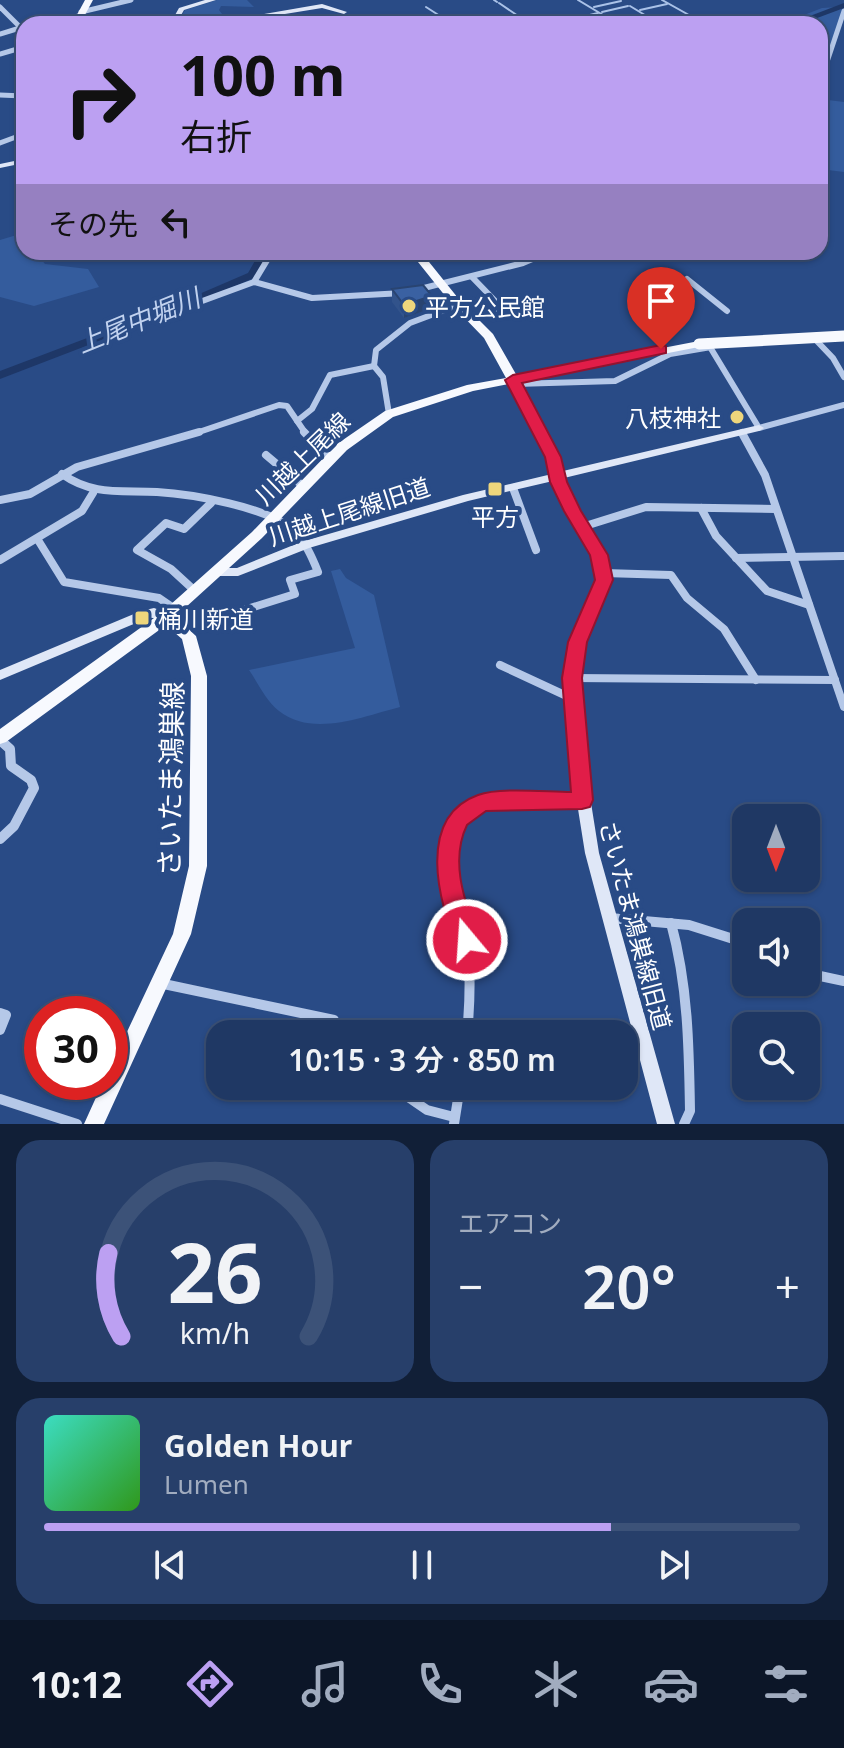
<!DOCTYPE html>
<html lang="ja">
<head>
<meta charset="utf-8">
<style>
  body { margin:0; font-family:"Noto Sans","Noto Sans JP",sans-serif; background:#273f6a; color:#f1f3f6; height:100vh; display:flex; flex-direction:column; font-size:30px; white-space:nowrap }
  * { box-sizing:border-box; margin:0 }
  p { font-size:26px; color:#a1acbf }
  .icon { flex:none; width:44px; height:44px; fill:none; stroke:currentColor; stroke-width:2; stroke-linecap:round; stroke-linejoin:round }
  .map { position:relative; height:1124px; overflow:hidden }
  .sheet { display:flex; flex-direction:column; gap:16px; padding:16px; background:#111f37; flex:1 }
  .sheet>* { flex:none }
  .banner { position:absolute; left:16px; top:16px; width:812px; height:244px; border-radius:24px; box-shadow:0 2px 6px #0004,0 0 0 2px #3c5278; background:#bca0f2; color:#111; overflow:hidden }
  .needle { width:52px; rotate:180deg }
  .buttons { position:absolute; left:732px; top:804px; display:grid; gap:16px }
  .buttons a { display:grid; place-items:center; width:88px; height:88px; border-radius:16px; background:#1f3864; box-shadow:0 2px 6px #0004,0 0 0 2px #3c5278; font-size:40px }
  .speed { position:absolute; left:24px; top:996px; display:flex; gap:16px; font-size:40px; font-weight:700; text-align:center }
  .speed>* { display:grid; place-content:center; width:104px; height:104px; border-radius:50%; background:#1f3864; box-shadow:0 2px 6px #0004,0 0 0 2px #3c5278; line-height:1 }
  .speed .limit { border:12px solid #d22; background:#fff; color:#111 }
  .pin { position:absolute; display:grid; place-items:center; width:68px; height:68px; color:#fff; margin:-82px -34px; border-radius:50% 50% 50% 0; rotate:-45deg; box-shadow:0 0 8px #0007 }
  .pin .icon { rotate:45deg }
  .me { position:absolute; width:88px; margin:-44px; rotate:342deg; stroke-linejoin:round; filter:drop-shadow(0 0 6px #0008) }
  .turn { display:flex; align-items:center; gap:28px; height:168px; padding:0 32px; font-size:36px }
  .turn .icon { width:104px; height:104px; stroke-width:2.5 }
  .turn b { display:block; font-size:56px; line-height:68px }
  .then { display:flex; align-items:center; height:76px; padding:0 32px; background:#0003; gap:16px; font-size:30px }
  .big { font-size:60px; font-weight:600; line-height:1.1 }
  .sheet .widget { flex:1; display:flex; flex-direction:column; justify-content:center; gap:12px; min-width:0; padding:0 28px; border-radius:24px; background:#273f6a }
  .sheet .dial { align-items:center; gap:0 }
  .dial svg { height:208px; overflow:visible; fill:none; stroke:#3c5278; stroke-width:7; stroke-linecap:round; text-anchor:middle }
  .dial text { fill:#f1f3f6; stroke:none }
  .song { display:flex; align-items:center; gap:24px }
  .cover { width:96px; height:96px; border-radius:12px; background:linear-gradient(135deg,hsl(170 70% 55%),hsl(110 70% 35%)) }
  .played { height:8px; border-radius:4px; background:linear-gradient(90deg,#bca0f2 75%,#3c5278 75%) }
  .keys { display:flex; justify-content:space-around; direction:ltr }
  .heat { display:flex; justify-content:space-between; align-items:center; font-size:44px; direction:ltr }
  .sheet .tiles { flex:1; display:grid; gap:16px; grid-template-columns:1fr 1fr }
  .widget:last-child { grid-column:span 2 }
  .trip { position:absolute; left:206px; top:1020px; width:432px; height:80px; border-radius:24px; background:#1f3864; box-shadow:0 2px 6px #0004,0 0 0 2px #3c5278; font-weight:600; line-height:80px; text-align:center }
  .dock { display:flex; height:128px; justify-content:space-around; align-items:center; background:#0c1628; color:#a1acbf }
  .dock .icon { width:56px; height:56px }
  .dock .active { color:#bca0f2 }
  .dock b { font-size:36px; color:#f1f3f6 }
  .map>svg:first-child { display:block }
</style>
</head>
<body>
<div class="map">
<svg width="844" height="1124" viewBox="0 0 844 1124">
  <rect width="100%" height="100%" fill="#294b86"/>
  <!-- green -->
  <g fill="#345c9d">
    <path d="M217,0H247L254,7L221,6L219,10L225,18L177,24L185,10Z"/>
    <path d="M840,7L843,9L825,64L820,63V24H781L822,8Z"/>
    <path d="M820,99L844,102V172L820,169Z"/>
    <path d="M20,234L24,252H35L45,264L88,269L99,287L34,306L0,297V240Z"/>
    <path d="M340,569L346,578L374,595L400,707C364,716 313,738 279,711C266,701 258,683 249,670L355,648L331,571Z"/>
  </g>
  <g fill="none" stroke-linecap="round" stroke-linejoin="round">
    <!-- stream -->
    <g stroke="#aac2e8" stroke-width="2">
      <path d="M494,0L497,2"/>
      <path d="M578,0L618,24"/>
      <path d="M662,0L705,24"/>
      <path d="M499,3L530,24"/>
      <path d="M630,6L658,23"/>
      <path d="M426,7L440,16"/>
      <path d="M594,7L621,1"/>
      <path d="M640,10L667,4"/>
      <path d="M602,12L628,6"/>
      <path d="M442,17L453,24"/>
      <path d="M569,20L598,13"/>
    </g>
    <!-- river -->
    <g fill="#1e3767" fill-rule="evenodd">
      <path d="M844,3V8L801,24H789Z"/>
      <path d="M260,252H270L256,277L177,311L0,379V371L169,307L248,273Z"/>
    </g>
    <!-- street-far3 -->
    <g stroke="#b5c8e8" stroke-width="5">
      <path d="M0,7L21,28"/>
      <path d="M81,12L131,0"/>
      <path d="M37,24L79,16"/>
      <path d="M0,34L23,27"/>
      <path d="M0,54L24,47"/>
      <path d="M820,69L828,59L844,11"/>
      <path d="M0,95L24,96"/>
      <path d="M0,143L24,134"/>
    </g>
    <!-- street-far2 -->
    <g stroke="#b5c8e8" stroke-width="6">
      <path d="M687,279L727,311"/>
      <path d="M254,282L312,298L403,293"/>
      <path d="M416,290L523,263L549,252"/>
      <path d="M186,307L254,282L272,252"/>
      <path d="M470,317L501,307L472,277"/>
      <path d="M813,337L833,358L844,377"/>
      <path d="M710,347L759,428L844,405"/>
      <path d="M516,384L615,381L670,354L711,347"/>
      <path d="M389,414L383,377L374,366L376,350L410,323L458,305"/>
      <path d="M297,421L312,409L330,375L374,366"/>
      <path d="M193,434L279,405L287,406L306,434"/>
    </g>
    <!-- street-far1 -->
    <g stroke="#b5c8e8" stroke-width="8">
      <path d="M304,432L330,459"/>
      <path d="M742,433L765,475L844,707"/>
      <path d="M266,455L304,487"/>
      <path d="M62,474C93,496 121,490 157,492C191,494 268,507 293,530C305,541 312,557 318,572L290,580L295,594L184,629"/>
      <path d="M513,488L536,550"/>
      <path d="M0,500L30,494L77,467L199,432"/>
      <path d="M701,508L716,536L767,591L809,605"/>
      <path d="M582,527L646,507L776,509"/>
      <path d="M38,540L64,582L159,598L175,609"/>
      <path d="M736,558L844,556"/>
      <path d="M0,560L82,511L93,493"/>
      <path d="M604,573L671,575L687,598L724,629L756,680"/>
      <path d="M195,591L171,569L137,550L166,523L184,529L211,503"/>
      <path d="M500,665L571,698"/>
      <path d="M572,678L835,680"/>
    </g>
    <!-- street -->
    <g stroke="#b5c8e8" stroke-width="10">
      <path d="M0,740L10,749L11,766L31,780L34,788L14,826L0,839"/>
      <path d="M610,918L689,925L746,943"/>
      <path d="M671,923C688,985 689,1047 690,1111L684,1124"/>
      <path d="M806,973L844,981"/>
      <path d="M159,983L334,1020L340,1034"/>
      <path d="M0,1013L6,1015L0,1030"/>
      <path d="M467,1034C470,1003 471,972 467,941C465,926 458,914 453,900C441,863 447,823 482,802L582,800"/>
      <path d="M392,1086L427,1110L454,1117"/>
      <path d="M0,1099L77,1124"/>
      <path d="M454,1124L460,1086"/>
    </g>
    <!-- secondary -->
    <g fill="#dfe7f7" fill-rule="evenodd">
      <path d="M205,0H216L184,10L176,24H170L179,8Z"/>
      <path d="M322,4L347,12L344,14L322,8L222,24H206Z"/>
      <path d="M24,159V163L0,168V164Z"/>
      <path d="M513,377L518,380L562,463L563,471L759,425L764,428L759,431L564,478L566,486L579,511L609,563L608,588L587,630L580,658L578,698L585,765L599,853L675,1124H657L585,853L571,765L564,698L568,658L575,630L596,588L597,563L567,511L553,481L468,501L309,548L238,576H217L211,572L217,568H237L301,542L463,495L552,474L550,463L508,380Z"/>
      <path d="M154,608L170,614L172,617L170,620C162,623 156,616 148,618L0,680V670L141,611Z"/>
    </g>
    <!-- primary -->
    <g fill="#f7f9fe" fill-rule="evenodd">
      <path d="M85,0H93L80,24H72Z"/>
      <path d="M410,252H421L462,303L493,334L517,376L699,341L705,344L699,347L473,391L393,417L347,450L262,538L175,617L196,636L207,676V866L191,934L104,1124H84L103,1082H110V1068L173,934L189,866L191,676L182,639L166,625L6,742L0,744V729L161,613L252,532L337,444L385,411L467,385L506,378L484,338L454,307Z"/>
    </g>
    <!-- primary-bridge -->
    <path stroke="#f7f9fe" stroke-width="11" d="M699,344L844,336"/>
  </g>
  <!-- wall -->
  <path fill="#32538b" d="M392,289L432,296V308L404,318L392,302Z"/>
  <!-- shaded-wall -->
  <path fill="#294471" d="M432,296V308L404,318V305Z"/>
  <!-- building -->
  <path fill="#3a61a2" stroke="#294471" stroke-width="2" d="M423,285L432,296L404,305L392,289Z"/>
  <!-- route -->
  <path fill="#e11d48" stroke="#92132f" stroke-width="2" d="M661,345L666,346V353L522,383L561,457L567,482L581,511L608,555L613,580L587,642L582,678L593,800L590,807L582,809L486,811L467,825C449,862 466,904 478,940L475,947L467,950L458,947C438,903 416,817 478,795C500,787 546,792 571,792L562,678L568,642L595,580L590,555L564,511L550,482L545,457L505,380L513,375Z"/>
  <!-- markers -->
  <g fill="#eed67c" stroke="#294b86" stroke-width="3">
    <circle cx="409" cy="306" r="8"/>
    <circle cx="737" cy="417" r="8"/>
    <rect x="487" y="481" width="16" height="16" rx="4"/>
    <rect x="134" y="610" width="16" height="16" rx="4"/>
  </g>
  <g text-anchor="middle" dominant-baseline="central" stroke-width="8" stroke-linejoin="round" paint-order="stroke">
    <!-- poi labels -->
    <g font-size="24" fill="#fff" stroke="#294b86" text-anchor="start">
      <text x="425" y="306">平方公民館</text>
      <text x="721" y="417" text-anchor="end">八枝神社</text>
      <text x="495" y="516" text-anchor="middle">平方</text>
      <text x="158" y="618">桶川新道</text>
    </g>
    <!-- street labels -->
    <g font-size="24" fill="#fff" stroke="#294b86">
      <text transform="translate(302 458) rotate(-44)">川越上尾線</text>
      <text transform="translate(349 511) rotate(-18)">川越上尾線旧道</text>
      <text transform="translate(636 925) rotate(75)">さいたま鴻巣線旧道</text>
    </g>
    <!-- water labels -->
    <g font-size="26" font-style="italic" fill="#c1d2ef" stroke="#294b86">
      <text transform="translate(138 320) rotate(-22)">上尾中堀川</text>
    </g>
    <!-- near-street labels -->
    <g font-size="28" fill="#fff" stroke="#294b86">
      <text transform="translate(170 779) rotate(-89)">さいたま鴻巣線</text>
    </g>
  </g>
</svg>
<div class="buttons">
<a><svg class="needle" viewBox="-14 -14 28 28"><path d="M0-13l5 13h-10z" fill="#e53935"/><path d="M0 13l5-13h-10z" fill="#a1acbf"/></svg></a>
<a><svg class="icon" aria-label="sound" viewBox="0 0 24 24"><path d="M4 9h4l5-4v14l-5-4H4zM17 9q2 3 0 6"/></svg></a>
<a><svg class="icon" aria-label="search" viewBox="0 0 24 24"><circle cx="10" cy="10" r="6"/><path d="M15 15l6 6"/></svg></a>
</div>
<div class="speed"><div class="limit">30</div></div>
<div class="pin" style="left:661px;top:349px;background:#d93025"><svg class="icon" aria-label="arrive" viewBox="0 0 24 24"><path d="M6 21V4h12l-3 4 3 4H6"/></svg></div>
<svg class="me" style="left:467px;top:940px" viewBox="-20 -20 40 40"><circle r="17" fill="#e11d48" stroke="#fff" stroke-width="3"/><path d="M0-11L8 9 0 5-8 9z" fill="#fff"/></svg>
<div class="trip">10:15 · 3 分 · 850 m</div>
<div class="banner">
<div class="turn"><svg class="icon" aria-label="right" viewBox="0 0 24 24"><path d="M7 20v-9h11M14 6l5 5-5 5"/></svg><div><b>100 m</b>右折</div></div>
<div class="then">その先<svg class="icon" aria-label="left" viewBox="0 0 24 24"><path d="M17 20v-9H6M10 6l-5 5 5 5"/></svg></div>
</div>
</div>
<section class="sheet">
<div class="tiles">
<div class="widget dial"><svg viewBox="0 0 100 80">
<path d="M14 69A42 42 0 1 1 86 69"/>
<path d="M14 69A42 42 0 0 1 9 37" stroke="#bca0f2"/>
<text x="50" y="56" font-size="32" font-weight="700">26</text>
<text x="50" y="72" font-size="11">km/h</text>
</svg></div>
<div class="widget"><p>エアコン</p>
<div class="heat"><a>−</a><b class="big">20°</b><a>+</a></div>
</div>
<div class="widget">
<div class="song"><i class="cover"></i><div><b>Golden Hour</b><p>Lumen</p></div></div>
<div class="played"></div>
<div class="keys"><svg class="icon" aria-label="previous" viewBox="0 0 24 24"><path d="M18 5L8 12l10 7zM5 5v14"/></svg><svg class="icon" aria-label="pause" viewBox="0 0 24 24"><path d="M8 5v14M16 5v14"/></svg><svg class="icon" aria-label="next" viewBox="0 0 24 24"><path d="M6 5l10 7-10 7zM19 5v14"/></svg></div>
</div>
</div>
</section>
<nav class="dock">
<b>10:12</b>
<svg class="icon active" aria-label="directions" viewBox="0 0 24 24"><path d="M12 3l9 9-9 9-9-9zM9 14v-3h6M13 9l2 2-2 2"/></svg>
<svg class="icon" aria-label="music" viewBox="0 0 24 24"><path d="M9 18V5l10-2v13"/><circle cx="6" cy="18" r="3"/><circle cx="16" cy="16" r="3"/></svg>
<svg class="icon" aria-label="phone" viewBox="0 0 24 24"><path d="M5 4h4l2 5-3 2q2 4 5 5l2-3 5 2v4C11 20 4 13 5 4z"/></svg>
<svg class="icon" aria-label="climate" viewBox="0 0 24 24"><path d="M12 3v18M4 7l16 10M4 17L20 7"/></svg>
<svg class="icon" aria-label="car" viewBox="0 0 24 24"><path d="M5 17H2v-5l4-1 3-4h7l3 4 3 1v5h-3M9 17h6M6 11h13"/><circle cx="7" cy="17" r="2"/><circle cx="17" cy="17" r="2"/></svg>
<svg class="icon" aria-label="filters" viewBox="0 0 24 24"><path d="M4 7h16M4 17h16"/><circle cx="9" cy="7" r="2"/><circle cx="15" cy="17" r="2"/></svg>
</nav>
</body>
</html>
